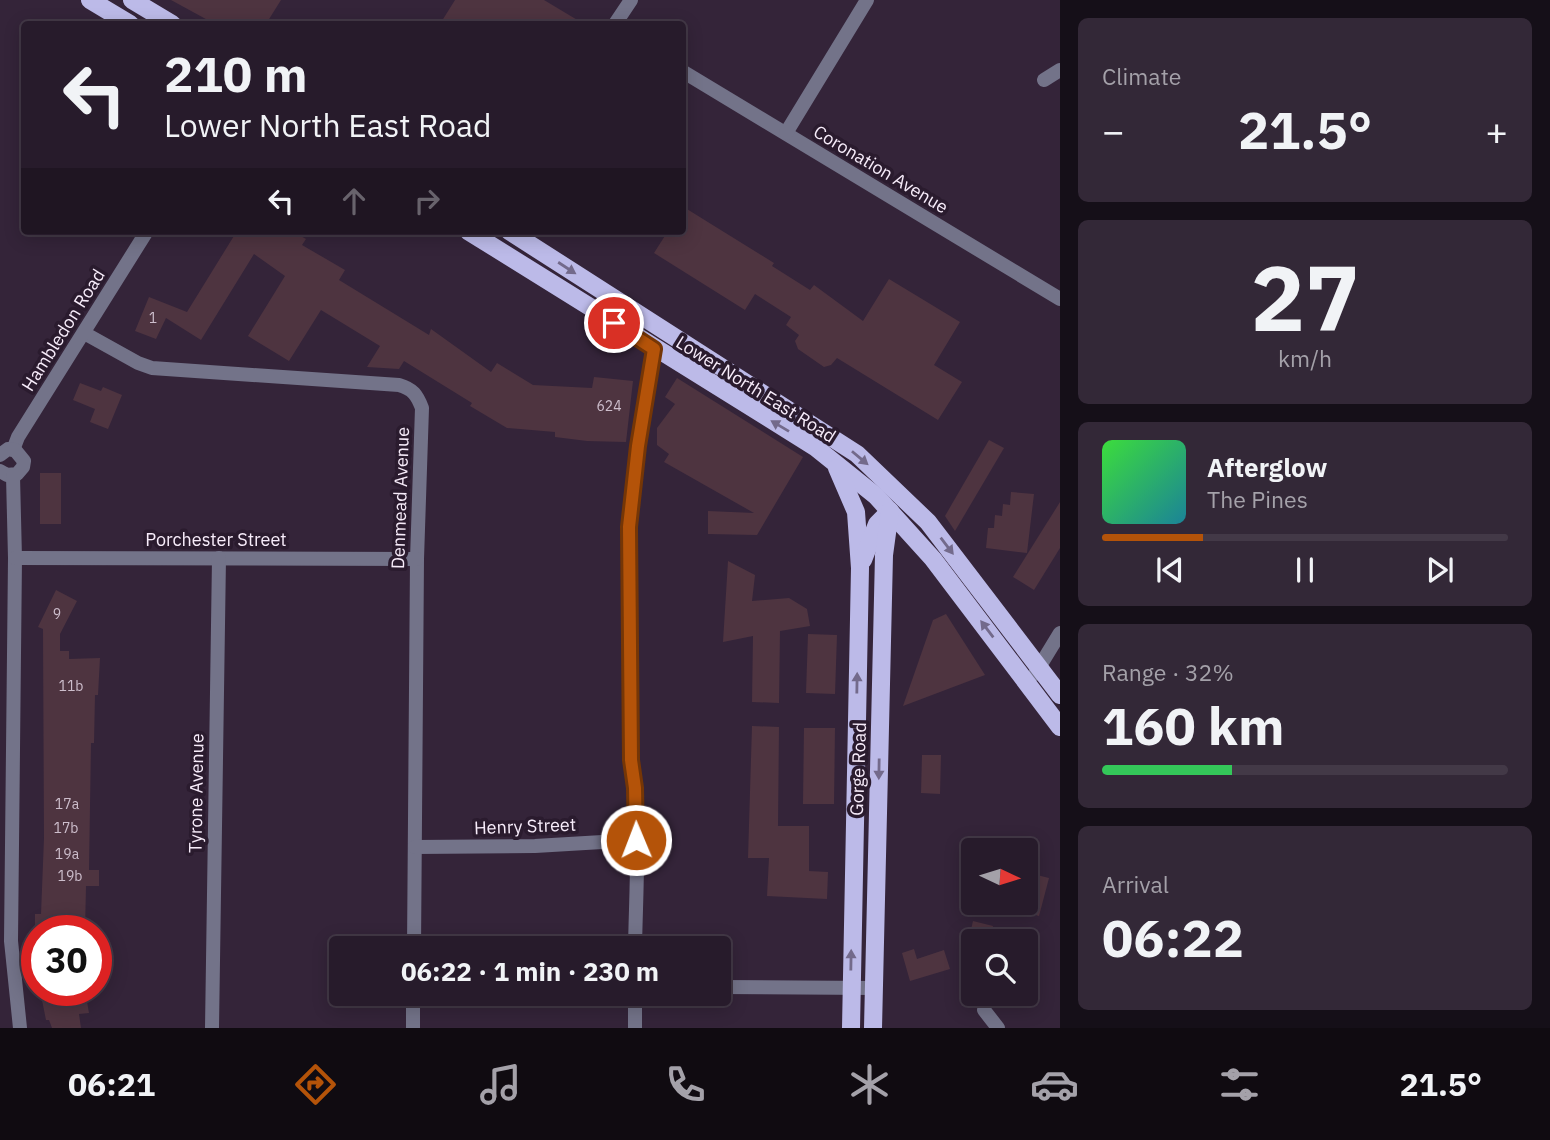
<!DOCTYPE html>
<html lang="en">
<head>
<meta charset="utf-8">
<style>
  body { margin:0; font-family:"IBM Plex Sans",sans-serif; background:#332837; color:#f1f3f6; height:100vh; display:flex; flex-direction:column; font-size:26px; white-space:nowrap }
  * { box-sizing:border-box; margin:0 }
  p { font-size:23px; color:#a4a1a9 }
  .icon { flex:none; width:38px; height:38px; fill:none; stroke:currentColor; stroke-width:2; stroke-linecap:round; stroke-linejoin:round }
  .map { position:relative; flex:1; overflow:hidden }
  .details { display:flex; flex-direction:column; gap:18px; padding:18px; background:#150f18; width:490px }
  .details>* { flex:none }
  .banner { position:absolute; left:21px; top:21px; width:665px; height:214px; border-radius:7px; box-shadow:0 4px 18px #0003,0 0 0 2px #433947; background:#271b2b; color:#f1f3f6; overflow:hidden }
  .needle { width:46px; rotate:94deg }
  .controls { position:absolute; left:961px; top:838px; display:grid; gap:14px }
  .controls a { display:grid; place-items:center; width:77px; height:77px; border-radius:7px; background:#271b2b; box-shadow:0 4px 18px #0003,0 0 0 2px #433947; font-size:35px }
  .speed { position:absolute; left:21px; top:915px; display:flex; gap:14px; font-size:35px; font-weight:700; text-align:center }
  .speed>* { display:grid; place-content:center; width:91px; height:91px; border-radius:50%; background:#271b2b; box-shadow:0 4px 18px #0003,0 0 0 2px #433947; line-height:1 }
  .speed .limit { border:10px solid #d22; background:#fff; color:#111 }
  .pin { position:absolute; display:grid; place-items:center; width:60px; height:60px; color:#fff; margin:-30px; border:4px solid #fff; border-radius:50%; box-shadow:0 2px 7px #0007 }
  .me { position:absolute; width:77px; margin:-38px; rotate:359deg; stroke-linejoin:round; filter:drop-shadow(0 0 5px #0008) }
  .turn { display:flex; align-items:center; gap:24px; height:147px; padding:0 28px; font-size:32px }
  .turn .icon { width:91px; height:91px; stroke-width:2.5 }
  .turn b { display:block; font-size:49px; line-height:60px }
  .lanes { display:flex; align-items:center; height:66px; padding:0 28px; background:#0003; justify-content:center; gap:35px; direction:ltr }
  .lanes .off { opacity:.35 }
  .big { font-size:52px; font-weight:700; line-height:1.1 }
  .details .widget { flex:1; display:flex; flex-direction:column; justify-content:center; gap:10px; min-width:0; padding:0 24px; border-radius:10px; background:#332837 }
  .details .dial { align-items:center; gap:0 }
  .dial b { font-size:91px; line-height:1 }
  .song { display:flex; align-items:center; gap:21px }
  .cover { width:84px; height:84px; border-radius:10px; background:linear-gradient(135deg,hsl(120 70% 55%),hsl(190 70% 35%)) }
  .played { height:7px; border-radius:4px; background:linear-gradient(90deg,#b45309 25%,#433947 25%) }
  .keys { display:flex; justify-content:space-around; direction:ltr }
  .heat { display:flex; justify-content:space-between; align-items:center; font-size:38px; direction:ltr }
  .charge { height:10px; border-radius:5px; background:linear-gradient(90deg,#34c759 32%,#433947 0) }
  .trip { position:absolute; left:329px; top:936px; width:402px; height:70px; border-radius:7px; background:#271b2b; box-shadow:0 4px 18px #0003,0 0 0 2px #433947; font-weight:700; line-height:70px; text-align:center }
  .menu { display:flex; height:112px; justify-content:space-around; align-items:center; background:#100b11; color:#a4a1a9 }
  .menu .icon { width:49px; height:49px }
  .menu .on { color:#b45309 }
  .menu b { font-size:32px; color:#f1f3f6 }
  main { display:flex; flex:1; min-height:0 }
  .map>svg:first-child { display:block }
</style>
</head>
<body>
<main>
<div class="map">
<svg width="1060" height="1028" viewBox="0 0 1060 1028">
  <rect width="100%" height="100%" fill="#342439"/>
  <!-- building -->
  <g fill="#4e3440">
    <path d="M171,0H281L266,24H215Z"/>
    <path d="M455,0H544L584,24H440Z"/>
    <path d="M682,206L774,263L772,266L810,290L814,285L863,321L889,279L960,322L934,365L962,382L938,420L837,358L831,365L824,367L798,349L795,341L799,335L786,325L791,317L755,294L745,310L654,253L668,231H682Z"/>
    <path d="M237,231H292L306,239L302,245L345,270L339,280L429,335L431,329L491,372L497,363L533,385L592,388L594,377L633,381L626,442L587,441L555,437V432L507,428L470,406L472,403L404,361L399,369L367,367L380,346L321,310L289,361L248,336L285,276L254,254L201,340L166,318L156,339L135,331L149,297L187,312Z"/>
    <path d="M677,378L803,457L757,535L708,534V511L754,513L664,462L669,454L657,445V428L675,404L665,397Z"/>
    <path d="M80,383L101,391L103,387L122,395L108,429L90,422L95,409L73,400Z"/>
    <path d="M989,440L1004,448L955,531L945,516Z"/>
    <rect x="40" y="473" width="21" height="51"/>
    <path d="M1011,492L1034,494L1027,553L986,548L988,528H994L995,515L1002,516L1003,504L1010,505Z"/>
    <path d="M1060,502V548L1034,590L1013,577Z"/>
    <path d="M728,561L755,575L752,601L789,598L807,609L810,626L780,631L779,703L752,702L753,636L723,642Z"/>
    <path d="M56,590L77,601L60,634V651H69V659L100,658L98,695H95L94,743H91L89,870H99V886H86L85,931H43V926L35,927V914H41L44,838L43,629L38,627Z"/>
    <path d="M946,614L985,675L903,706L933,620Z"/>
    <path d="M808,634L837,635L835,694L806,693Z"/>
    <path d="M752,726L779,727L778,826H809V871L828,872L827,899L767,896L769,858H748Z"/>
    <path d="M804,728H835L834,804H803Z"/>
    <path d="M922,755H941L940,794L921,793Z"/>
    <path d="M1029,873L1049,878L1039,916L1026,912V888Z"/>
    <path d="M973,921L993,926L989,942H968Z"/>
    <path d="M914,949L917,959L944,950L950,969L910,981L902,953Z"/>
    <path d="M46,990H85L89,1013L79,1014L81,1028H52L49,1020H46L42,1000L47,999Z"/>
  </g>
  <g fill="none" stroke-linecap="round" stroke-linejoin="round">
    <!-- street -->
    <g stroke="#737389" stroke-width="14">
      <path d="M615,24L631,0"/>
      <path d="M682,71L1060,299"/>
      <path d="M1044,80L1060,70"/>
      <path d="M786,133L867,0"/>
      <path d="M84,333L138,363L152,368L399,385C413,389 417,395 422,408L417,559L414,948"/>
      <path d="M13,450L18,437L147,231"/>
      <path d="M0,455L8,449L15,450L24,461L23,467L17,474L7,475L0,471"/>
      <path d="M13,476L15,558L11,941L20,1028"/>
      <path d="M15,558L417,559"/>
      <path d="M1035,674L1060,633"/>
      <path d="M415,847L535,846L636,840"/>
      <path d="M635,948C636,888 641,825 631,766L629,527L640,430L654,349"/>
      <path d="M719,987L873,988"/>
      <path d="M984,1010L998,1028"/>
      <path d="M212,1028L219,558"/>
      <path d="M413,1028V994"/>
      <path d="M635,1028V994"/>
    </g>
    <!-- primary -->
    <g stroke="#bcbae8" stroke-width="18">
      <path d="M90,0L130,24"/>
      <path d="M132,0L172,24"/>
      <path d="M468,231L815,447L876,496L933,559L1060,727"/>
      <path d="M509,231L857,454L928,522L1060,695"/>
      <path d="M837,468L856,512L860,568L851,1028"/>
      <path d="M863,560L877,524L889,512"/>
      <path d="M873,1028L884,555L890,511"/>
    </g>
  </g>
  <!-- one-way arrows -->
  <defs><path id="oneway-solid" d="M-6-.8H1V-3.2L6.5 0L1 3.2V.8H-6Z" transform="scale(1.75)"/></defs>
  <g fill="#736a8b">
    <use href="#oneway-solid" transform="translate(567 268) rotate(33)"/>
    <use href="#oneway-solid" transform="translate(780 426) rotate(-149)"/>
    <use href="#oneway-solid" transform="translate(860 458) rotate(40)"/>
    <use href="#oneway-solid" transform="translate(947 546) rotate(53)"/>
    <use href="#oneway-solid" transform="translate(987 629) rotate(-127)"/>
    <use href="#oneway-solid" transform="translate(857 683) rotate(-89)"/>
    <use href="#oneway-solid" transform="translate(879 769) rotate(91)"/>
    <use href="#oneway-solid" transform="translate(851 960) rotate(-89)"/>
  </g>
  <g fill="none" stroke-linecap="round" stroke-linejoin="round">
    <!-- route casing -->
    <g stroke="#753606" stroke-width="18">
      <path id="route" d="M614,323L654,349L638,446L629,527L631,760L635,788L636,840"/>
    </g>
    <!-- route -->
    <use href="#route" stroke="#b45309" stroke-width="12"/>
  </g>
  <g text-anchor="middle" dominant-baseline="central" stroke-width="7" stroke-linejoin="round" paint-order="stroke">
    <!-- number labels -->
    <g font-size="14" fill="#cdbecc">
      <text x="153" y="318">1</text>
      <text x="609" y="406">624</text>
      <text x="57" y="614">9</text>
      <text x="71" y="686">11b</text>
      <text x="67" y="804">17a</text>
      <text x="66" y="828">17b</text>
      <text x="67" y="854">19a</text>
      <text x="70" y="876">19b</text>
    </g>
    <!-- street labels -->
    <g font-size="18" fill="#f7ecfa" stroke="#2a1b2e">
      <text transform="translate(881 169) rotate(31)">Coronation Avenue</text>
      <text transform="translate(63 330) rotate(-58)">Hambledon Road</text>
      <text transform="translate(756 389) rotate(32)">Lower North East Road</text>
      <text transform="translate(400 498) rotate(-88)">Denmead Avenue</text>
      <text x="216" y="539">Porchester Street</text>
      <text transform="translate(858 769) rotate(-88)">Gorge Road</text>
      <text transform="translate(196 793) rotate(-89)">Tyrone Avenue</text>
      <text transform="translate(525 826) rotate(-2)">Henry Street</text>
    </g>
  </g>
</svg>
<div class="controls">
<a><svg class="needle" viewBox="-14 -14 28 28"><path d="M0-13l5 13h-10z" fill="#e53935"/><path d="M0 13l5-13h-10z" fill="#a4a1a9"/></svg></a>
<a><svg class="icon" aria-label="search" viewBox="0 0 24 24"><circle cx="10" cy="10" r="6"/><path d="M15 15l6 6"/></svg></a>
</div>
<div class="speed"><div class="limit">30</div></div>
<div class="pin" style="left:614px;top:323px;background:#d93025"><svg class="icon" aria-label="arrive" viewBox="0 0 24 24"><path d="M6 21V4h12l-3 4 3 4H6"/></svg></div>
<svg class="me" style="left:636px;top:840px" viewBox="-20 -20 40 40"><circle r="17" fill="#b45309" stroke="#fff" stroke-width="3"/><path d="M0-11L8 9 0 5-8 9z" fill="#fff"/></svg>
<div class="trip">06:22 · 1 min · 230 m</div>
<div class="banner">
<div class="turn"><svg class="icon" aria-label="left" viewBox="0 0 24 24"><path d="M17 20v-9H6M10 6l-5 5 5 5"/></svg><div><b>210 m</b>Lower North East Road</div></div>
<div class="lanes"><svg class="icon" aria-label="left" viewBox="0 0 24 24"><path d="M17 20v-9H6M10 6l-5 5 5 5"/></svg><svg class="icon off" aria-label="ahead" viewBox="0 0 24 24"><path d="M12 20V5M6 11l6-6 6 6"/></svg><svg class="icon off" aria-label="right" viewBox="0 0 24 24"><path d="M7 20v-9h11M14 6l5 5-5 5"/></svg></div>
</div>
</div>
<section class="details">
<div class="widget"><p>Climate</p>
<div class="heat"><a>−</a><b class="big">21.5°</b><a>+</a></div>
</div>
<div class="widget dial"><b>27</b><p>km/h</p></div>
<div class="widget">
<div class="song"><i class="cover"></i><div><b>Afterglow</b><p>The Pines</p></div></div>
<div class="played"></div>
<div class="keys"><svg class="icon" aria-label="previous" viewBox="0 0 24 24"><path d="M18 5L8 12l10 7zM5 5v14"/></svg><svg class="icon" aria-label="pause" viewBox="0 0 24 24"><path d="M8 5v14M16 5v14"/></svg><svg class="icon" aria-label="next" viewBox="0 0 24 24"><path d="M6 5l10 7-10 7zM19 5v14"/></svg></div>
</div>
<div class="widget"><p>Range · 32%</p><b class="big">160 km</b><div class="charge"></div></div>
<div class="widget"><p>Arrival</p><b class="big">06:22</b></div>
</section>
</main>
<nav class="menu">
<b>06:21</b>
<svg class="icon on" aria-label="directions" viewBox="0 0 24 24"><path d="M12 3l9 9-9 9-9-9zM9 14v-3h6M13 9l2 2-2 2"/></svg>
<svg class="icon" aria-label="music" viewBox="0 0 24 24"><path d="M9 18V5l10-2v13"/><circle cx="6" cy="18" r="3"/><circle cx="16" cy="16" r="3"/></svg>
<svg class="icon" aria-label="phone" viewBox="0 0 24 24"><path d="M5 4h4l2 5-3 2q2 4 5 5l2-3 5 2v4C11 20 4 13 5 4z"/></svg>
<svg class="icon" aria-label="climate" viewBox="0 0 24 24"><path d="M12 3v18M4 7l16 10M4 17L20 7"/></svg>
<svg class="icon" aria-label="car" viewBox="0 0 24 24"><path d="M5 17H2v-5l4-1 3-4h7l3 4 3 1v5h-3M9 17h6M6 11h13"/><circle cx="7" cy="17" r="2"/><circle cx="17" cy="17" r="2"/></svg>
<svg class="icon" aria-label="filters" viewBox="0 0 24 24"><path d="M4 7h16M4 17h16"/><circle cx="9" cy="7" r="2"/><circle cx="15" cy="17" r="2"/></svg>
<b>21.5°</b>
</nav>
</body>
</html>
